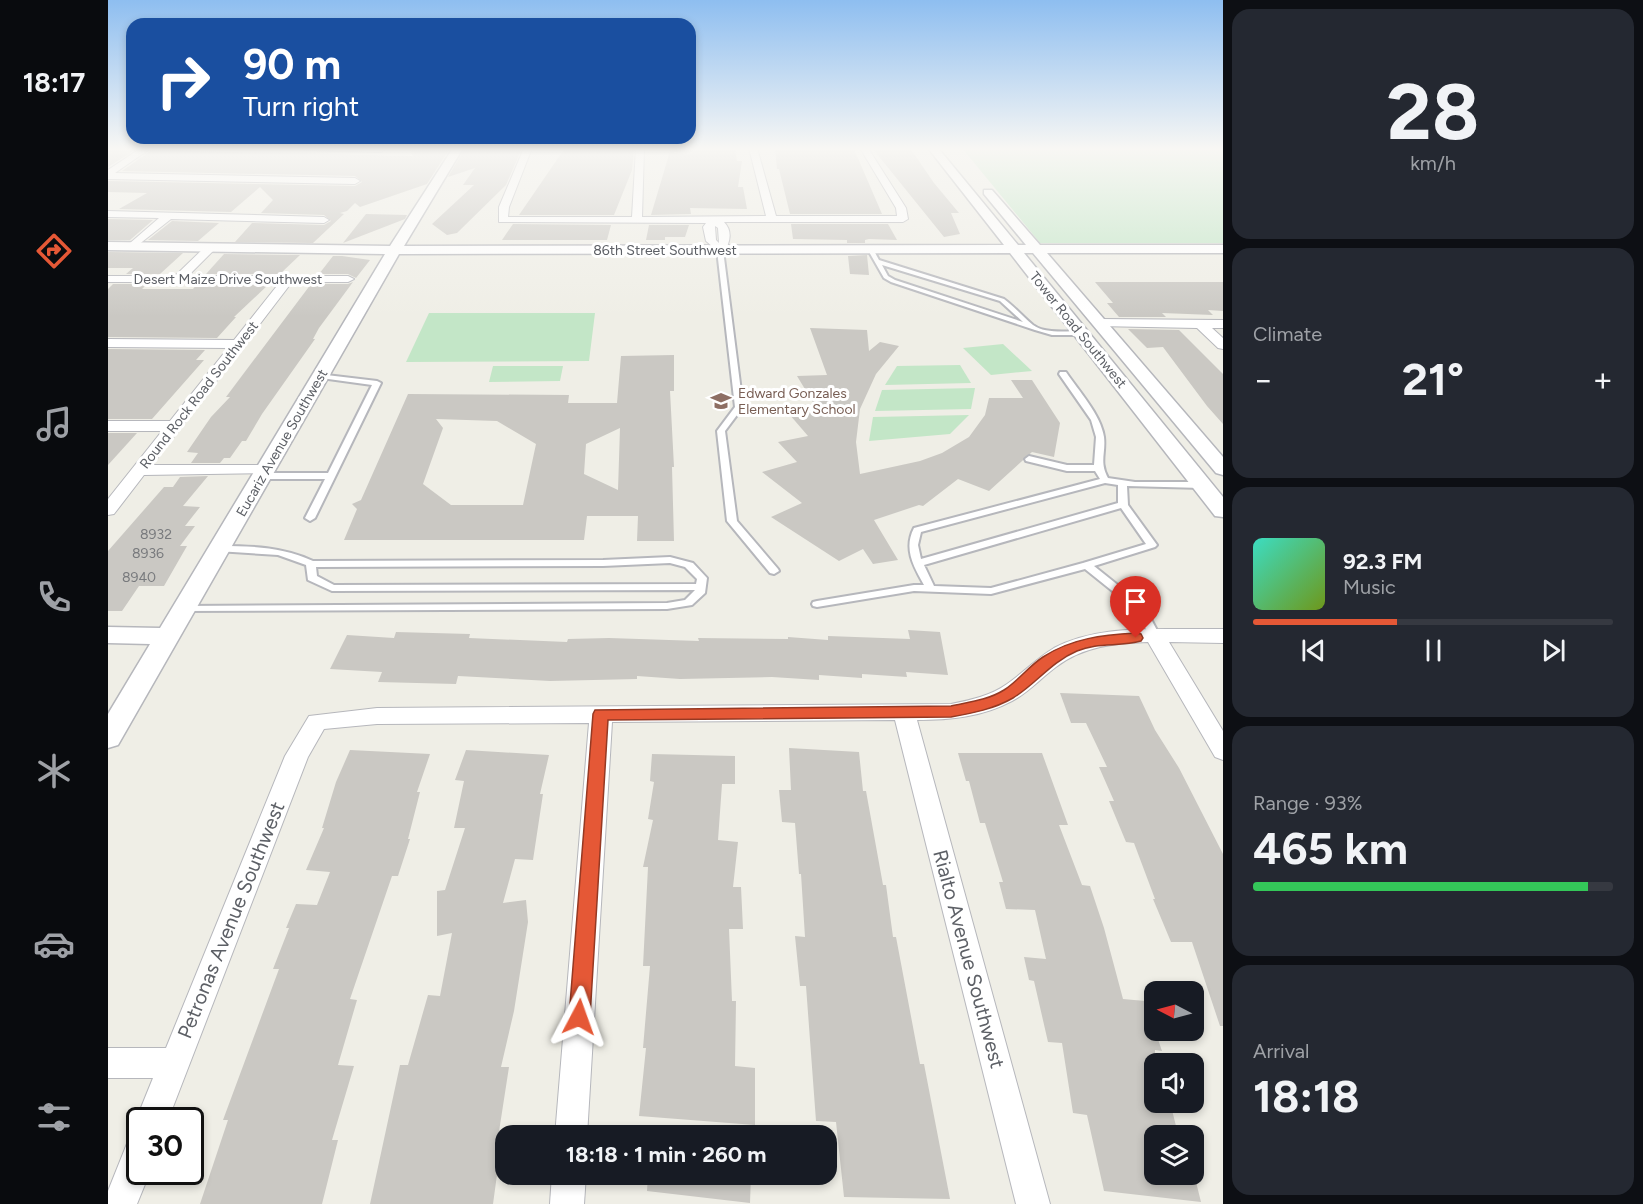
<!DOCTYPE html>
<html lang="en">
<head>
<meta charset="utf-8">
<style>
  body { margin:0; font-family:Figtree,sans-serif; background:#242831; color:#f1f3f6; height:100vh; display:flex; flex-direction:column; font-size:22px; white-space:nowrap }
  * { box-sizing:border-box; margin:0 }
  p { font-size:20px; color:#9ea1a6 }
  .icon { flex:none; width:33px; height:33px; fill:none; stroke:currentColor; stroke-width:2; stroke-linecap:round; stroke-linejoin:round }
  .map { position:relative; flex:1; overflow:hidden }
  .details { display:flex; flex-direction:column; gap:9px; padding:9px; background:#0d0f14; width:420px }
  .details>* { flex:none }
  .top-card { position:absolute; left:18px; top:18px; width:570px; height:126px; border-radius:18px; box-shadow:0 3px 9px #0003; background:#1a4fa0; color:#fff; overflow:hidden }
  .needle { width:39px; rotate:276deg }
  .buttons { position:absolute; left:1036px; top:981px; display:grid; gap:12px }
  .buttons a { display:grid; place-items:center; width:60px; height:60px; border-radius:12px; background:#171b24; box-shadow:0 3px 9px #0003; font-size:30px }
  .speed { position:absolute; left:18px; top:1107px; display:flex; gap:12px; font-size:30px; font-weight:700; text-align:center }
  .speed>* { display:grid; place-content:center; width:78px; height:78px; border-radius:50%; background:#171b24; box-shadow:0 3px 9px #0003; line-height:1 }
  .speed .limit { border:3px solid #111; border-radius:9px; background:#fff; color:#111 }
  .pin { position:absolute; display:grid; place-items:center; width:51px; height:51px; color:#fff; margin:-62px -26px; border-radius:50% 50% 50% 0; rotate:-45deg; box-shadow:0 0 6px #0007 }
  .pin .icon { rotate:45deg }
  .me { position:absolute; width:66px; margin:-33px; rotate:4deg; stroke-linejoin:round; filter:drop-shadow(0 0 4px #0008) }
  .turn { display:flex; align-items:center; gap:21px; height:126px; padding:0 18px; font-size:27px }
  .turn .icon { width:78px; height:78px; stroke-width:2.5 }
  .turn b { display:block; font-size:42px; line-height:51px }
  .big { font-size:45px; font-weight:700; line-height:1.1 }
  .details .widget { flex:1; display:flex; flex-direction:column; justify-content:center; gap:9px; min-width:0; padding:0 21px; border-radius:18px; background:#242831 }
  .details .dial { align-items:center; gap:0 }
  .dial b { font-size:78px; line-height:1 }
  .song { display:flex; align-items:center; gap:18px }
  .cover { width:72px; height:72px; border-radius:9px; background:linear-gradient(135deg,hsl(170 70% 55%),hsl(80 70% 35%)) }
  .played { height:6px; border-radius:3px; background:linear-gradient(90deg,#e55836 40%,#363941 40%) }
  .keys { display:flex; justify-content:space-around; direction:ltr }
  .heat { display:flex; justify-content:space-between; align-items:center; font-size:33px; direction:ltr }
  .charge { height:9px; border-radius:4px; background:linear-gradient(90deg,#34c759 93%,#363941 0) }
  .trip { position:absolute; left:387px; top:1125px; width:342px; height:60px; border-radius:18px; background:#171b24; box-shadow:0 3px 9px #0003; font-weight:700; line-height:60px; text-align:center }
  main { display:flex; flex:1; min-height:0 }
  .dock { display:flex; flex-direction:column; width:108px; justify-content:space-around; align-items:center; background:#090b0e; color:#9ea1a6 }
  .dock .icon { width:42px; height:42px }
  .dock .on { color:#e55836 }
  .dock b { font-size:27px; color:#f1f3f6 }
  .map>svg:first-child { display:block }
</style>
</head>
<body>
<main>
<nav class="dock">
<b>18:17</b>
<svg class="icon on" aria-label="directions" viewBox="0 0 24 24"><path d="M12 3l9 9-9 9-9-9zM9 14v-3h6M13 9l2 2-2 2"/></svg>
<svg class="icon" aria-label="music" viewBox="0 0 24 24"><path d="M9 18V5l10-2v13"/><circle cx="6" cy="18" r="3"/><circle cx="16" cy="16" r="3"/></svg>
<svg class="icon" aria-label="phone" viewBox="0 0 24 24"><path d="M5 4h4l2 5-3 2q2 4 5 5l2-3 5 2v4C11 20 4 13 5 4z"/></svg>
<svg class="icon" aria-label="climate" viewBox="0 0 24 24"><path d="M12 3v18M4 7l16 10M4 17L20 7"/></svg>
<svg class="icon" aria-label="car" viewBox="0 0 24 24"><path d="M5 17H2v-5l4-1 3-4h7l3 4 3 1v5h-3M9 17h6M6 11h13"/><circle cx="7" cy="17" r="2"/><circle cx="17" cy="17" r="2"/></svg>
<svg class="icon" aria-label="filters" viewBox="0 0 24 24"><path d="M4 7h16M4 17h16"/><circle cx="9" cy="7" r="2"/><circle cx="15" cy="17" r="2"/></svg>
</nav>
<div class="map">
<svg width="1115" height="1204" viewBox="0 0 1115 1204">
  <rect width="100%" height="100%" fill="#efeee6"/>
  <!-- green -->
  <g fill="#c3e6c7">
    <path d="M854,148H1115V243H932Z"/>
    <path d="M321,313H487L481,361L298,362Z"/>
    <path d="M895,344L924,371L883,375L855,348Z"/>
    <path d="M852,365L863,383L777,385L789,366Z"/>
    <path d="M385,366H455L452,381L381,382Z"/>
    <path d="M867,388L863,409L767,411L774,390Z"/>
    <path d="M861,415L842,434L761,441L765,417Z"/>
  </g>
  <!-- building -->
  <g fill="#cac8c3" fill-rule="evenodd">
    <path d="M301,148H342L319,184L252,207L247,203L239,211L232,213L236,214L205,243L127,242L144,223L216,225L223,221L216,215L153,213L165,200L152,187L123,212L11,209L39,193L0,192V181L247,186L254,182L247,176L14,171L44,150L305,156Z"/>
    <path d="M357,148H414L398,185L349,233L339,235L324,224L366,185H355L367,168L340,177Z"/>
    <path d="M457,148H526L524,170L506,215H411Z"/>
    <path d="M563,148H627L629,161H634L630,187H635L639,209L582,208L583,214L543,215Z"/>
    <path d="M667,148L746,149L774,214H682L671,169H669Z"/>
    <path d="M774,148H802L826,183L851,213H843L852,234L836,237L765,149Z"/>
    <path d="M0,149H16L27,150L0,167Z"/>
    <path d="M258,214L299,215L297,219L235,243Z"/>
    <path d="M0,219L45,220L22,240H0Z"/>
    <path d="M64,221L111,223L90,241L40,240Z"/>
    <path d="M405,224L503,225L499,240H394Z"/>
    <path d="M683,224H780L789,240L761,239L757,240V243H739V240L685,239Z"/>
    <path d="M541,225H581L577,237H557V240H538Z"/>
    <path d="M0,252L75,253L52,274H18L25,268H0Z"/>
    <path d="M116,254L192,255L172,274H98Z"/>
    <path d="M759,255L761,275L742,274L740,256Z"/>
    <path d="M225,256H234L262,260L248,278L240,274H211Z"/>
    <path d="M245,282L211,328L205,339H207L154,414L138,441H134L122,458H116L112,463H83L90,453L79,452L103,417L122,397H118L203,284H240Z"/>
    <path d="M987,282H1115V311L1100,310L1105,315L1054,313L1058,317H1011L999,303H1005Z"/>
    <path d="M5,284H39L34,289H85L89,284H161L126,317H128L109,338L0,337V289Z"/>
    <path d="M702,328L759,330L761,351L772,342L791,346L768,374L752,409L748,442L752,474L812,461L834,453L861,437L877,415L881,398H915L903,380H924L952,423L946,457L924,452L881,491L850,479L815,506L811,505L766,520L790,560L765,564L755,549L731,561L663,517L694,503L654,472L689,462L670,442L700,436L675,407L706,404L689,376L719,375Z"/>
    <path d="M1020,329L1071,330L1115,374V424L1099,406L1055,347L1039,348Z"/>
    <path d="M0,349L97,350L88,360H96L44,419H0Z"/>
    <path d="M566,355V391H562L566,467H564L566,541H529L530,516H479L476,540H236L249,509L244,504L253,500L300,394L461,395L460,403H509L513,356ZM328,419L389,421L428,444L415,505H343L315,484L335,428ZM512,428L510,490L476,474L478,444Z"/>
    <path d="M0,433H29L0,465Z"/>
    <path d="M100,476L75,506L92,507L77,526H87L72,546H79L56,586H31L14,611H0V551L56,487H65L72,477Z"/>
    <path d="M800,630L832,632L840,675L798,672L799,677L754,674V678L711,675V680L664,677L572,679L529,676V679L442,681L350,676L348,684L270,682L274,672L222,669L239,635L286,638L288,632L362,634L361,638L459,642L460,639L501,638L591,641L590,638L680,639V637L720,640V636L802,639Z"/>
    <path d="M952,693L1031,696L1047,730L1071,768L1115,854V1026H1112L1084,942H1063L1045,899H1047L1026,843L1018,842L1001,801H1006L991,767H999L978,723H963Z"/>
    <path d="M681,748L751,752L755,791H758L775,885H778L785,937H788L812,1064H816L842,1199L736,1197L728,1122L708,1121L698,986H692L687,936L697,937L693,874H691L687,823L674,822L671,790H683Z"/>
    <path d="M242,750L322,754L309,792H312L300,839H302L290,876H284L242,999L249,1000L230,1065L246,1066L224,1140H230L214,1204H92L120,1120H115L171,969H165L181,928H178L188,904L209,905L222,872L198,870L216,828H214L228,782Z"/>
    <path d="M358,750L441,755L432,794H435L425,860L407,859L395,903L418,900L420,922L406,1011L393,1067H401L390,1138H394L385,1204H262L292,1065H300L320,995L332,996L344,933L329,936V891L337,890L357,828H346L356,781L347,780Z"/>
    <path d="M850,753H934L960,825H951L974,885L982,886L996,928L1015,999L1037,1001L1054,1051L1047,1050V1102H1062L1069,1130L1047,1127V1174H1086L1093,1202L996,1191L979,1115L965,1113L954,1043L940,1042L926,981L921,980L916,957L938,959L927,910L898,909L891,882H895L877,823H872L861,781H858Z"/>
    <path d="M544,754L627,756V784H614L610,840L630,842L625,887H633L635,929H621L624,1001H628L627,1066L647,1068V1125L531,1116L538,1048H535L542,966H535L540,867H535L545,820L540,819L546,782L542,781Z"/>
    <path d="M540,1174H643L642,1203L539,1191Z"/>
  </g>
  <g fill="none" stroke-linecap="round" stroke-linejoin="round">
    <!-- service casing -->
    <g stroke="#b6b7bc" stroke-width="4">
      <g id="service">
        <path d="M612,248L615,250L635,407L617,431L629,521L670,569L671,571L666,574L662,573L619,521L609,431L627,407L609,250Z"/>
        <path d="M761,249H765L771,260L896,299C907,307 915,317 925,325C937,334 959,331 973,331L976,333L973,335H944L927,330L783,282L776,278L760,250ZM774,265L892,301L915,322L787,280L780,276Z"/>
        <path d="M952,372H958C970,390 993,415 996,437C998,453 991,462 1000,478L1027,482H1094L1098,485L1094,488L1019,486L1020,505L1049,545L1047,547L986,566L1036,606L1052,636L1051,639H1043L1028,610L977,569L883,594L806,591L709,607L705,606L704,604L705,602L709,601L806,585H816C806,567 795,549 806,528L992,479L987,471H959L918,461L917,459L921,456L959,465H986L988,437L983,420L951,374ZM997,483L1010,485V503L813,559L810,545L813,532ZM1013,508L1038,544L975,563L883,588L826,586L816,565Z"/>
        <path d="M210,374L269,381L273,383L207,518L202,521L197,518L217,479H154L150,476L154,473H220L264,385L213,378H210Z"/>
        <path d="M112,546C144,546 175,547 205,561L495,560L562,557L585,563L599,578L597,593L584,605L559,609L72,611L71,609L76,606L559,603L577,600L587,590L224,591L200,580L198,565L170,555L109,551L107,549ZM562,563L577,567L589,579L588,584L226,585L209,576L208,567L495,566Z"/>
      </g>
    </g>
    <!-- minor casing -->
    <g stroke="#b6b7bc" stroke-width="2">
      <g id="minor">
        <path d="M33,148H43L7,173L247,178L252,181L247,184L0,179V170Z"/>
        <path d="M195,148H277V149L273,152L199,150Z"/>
        <path d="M416,148H424L401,207L400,217H524L528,148H536L534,217L658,216L641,148H649L668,216H789L788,208L752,148H760L798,208L800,219L795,222H616C625,231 622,243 616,252L612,253L598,241L595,227L598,223L391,222V207ZM607,226L610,228L611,243L608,240Z"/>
        <path d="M0,211L216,217L221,220L216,223L63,219L25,249L21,248V244L51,218L0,217Z"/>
        <path d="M103,244L108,247L107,249L80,276H240L246,279L240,282H184L44,465H158L164,467L166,470L164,473L36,475L6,514L0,515V499L54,431H0V421H62L120,348L0,347V339L126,340L172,282H0V276H67L99,245Z"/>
        <path d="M993,319L1115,320V328H1104L1115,338V349L1110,348L1089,328L989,326L987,323L989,320Z"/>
        <path d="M1058,629H1115V643L1061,642L1115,731V760L1107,757L1040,642C1008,643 975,646 948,667C933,678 920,693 904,701C874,717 842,720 809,720L942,1204H908L787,720L504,722L479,1136H447L481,723L269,724L216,729L200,757L60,1120H32V1129L28,1120L45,1078H0V1048H58L177,756L201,716L269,708L843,704C863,700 882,696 899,684C915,673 929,658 946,648C980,630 1021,629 1058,629Z"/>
        <path d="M32,1137V1172H42L29,1204H0V1191L20,1141Z"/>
        <path d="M444,1174H478L476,1204H442Z"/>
      </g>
    </g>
    <!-- tertiary casing -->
    <g stroke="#b6b7bc" stroke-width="3">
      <path id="tertiary" d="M345,148H355L296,246L896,245L820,148H830L910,245H918L876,194V190H884L932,245H1115V253H939L1115,457V475L1108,473L925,253H916L1115,497V517L1107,516L902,253L291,254L10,745L0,748V714L42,644L0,643V627L52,628L277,254L0,250V242L282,246Z"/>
    </g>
    <!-- service -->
    <use href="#service" fill="#fff" fill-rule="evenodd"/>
    <!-- minor -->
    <use href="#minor" fill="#fff" fill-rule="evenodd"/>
    <!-- tertiary -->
    <use href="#tertiary" fill="#fff" fill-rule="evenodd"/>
  </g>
  <!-- sky -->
  <linearGradient id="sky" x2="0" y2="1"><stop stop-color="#8ebef0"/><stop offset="0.47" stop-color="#f8f7f4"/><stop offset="1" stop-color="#f8f7f4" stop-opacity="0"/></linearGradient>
  <rect width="1115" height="317" fill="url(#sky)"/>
  <!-- route -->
  <path fill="#e55836" stroke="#953923" stroke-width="1.5" d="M1028,633L1033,634L1035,638L1033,641C1011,647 990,642 969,651C943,662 928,684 905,698C886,709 865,713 843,717L500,720L482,1017L479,1024L471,1027L464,1024L461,1017L485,714L487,710L843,706C861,702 880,700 896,690C910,681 921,666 935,657C964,638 995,635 1028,633Z"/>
  <!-- icons -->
  <defs>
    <g id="school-bare" transform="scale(1.62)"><path d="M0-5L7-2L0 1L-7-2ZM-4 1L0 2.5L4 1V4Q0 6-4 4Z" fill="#8d6e63" stroke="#fff" stroke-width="2.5" paint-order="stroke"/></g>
  </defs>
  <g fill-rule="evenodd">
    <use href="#school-bare" x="613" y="401"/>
  </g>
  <g text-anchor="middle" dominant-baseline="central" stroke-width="6" stroke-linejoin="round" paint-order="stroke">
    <!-- far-street labels -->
    <g font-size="14" fill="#5d6066" stroke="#fff">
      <text x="557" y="250">86th Street Southwest</text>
      <text x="120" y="279">Desert Maize Drive Southwest</text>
      <text transform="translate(970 330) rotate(51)">Tower Road Southwest</text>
      <text transform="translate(91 395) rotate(-52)">Round Rock Road Southwest</text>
      <text transform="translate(174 443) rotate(-60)">Eucariz Avenue Southwest</text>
    </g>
    <!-- far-education labels -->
    <g font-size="14" fill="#785e54" stroke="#fff" text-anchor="start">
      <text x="630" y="393">Edward Gonzales<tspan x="630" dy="16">Elementary School</tspan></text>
    </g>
    <!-- number labels -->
    <g font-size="14" fill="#787a7d">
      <text x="48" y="534">8932</text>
      <text x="40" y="553">8936</text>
      <text x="31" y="577">8940</text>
    </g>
    <!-- near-street labels -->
    <g font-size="20" fill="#5d6066" stroke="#fff">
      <text transform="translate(123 920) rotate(-68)">Petronas Avenue Southwest</text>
      <text transform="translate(861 959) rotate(75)">Rialto Avenue Southwest</text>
    </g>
  </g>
</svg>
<div class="buttons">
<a><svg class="needle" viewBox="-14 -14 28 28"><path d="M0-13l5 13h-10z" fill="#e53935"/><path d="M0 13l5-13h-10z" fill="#9ea1a6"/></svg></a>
<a><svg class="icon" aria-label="sound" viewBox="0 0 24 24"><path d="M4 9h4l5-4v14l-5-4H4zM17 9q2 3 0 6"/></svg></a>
<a><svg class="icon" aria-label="layers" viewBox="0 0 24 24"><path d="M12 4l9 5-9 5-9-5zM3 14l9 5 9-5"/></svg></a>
</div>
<div class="speed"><div class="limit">30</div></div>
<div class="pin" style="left:1028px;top:638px;background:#d93025"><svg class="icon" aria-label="arrive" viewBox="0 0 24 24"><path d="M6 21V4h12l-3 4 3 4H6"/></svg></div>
<svg class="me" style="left:471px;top:1017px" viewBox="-20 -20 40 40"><path d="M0-17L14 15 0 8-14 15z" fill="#e55836" stroke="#fff" stroke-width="4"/></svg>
<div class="trip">18:18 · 1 min · 260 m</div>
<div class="top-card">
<div class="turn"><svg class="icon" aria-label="right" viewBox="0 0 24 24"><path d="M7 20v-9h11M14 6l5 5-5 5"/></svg><div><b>90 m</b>Turn right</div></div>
</div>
</div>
<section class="details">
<div class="widget dial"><b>28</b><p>km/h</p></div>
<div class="widget"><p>Climate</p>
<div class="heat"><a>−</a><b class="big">21°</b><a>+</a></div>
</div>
<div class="widget">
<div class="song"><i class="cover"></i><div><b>92.3 FM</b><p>Music</p></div></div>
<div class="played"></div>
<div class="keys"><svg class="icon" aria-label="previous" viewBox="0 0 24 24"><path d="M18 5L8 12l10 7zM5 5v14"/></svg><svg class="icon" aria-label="pause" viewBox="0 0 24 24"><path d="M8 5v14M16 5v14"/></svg><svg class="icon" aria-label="next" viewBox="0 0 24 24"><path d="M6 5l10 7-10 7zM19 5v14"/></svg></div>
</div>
<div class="widget"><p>Range · 93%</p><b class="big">465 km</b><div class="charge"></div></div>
<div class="widget"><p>Arrival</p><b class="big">18:18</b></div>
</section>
</main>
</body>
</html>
